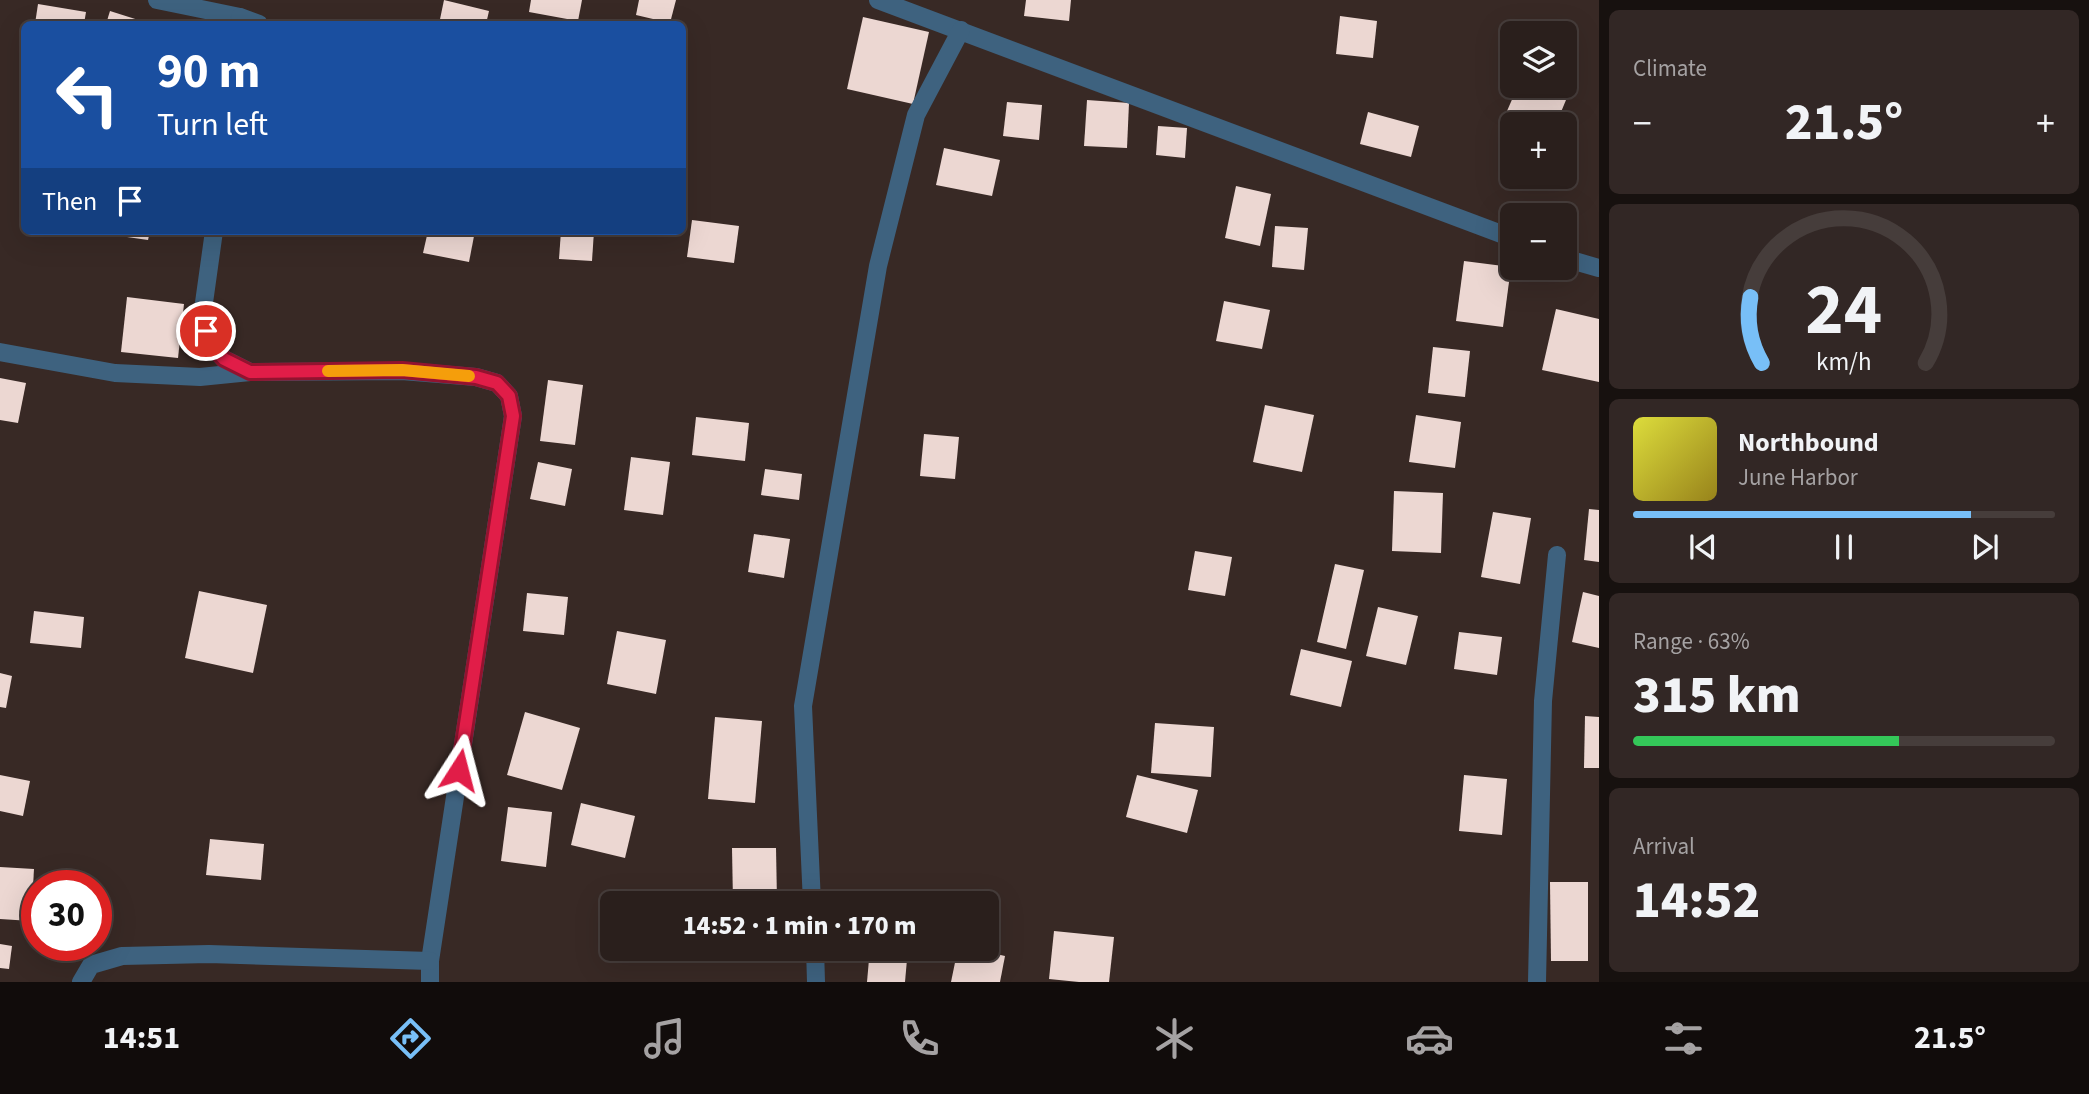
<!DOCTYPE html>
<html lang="en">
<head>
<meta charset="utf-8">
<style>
  body { margin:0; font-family:"Source Sans 3",sans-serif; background:#322725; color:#f1f3f6; height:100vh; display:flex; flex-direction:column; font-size:26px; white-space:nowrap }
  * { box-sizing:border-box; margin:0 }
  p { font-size:23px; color:#a5a2a3 }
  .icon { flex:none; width:38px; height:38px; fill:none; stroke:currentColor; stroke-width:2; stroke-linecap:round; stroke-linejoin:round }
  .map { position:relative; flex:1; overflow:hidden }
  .drawer { display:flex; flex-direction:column; gap:10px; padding:10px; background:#17110f; width:490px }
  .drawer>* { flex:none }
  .hud { position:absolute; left:21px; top:21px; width:665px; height:214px; border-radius:10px; box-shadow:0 7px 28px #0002,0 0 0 2px #463d3b; background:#1a4fa0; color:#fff; overflow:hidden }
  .fabs { position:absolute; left:1500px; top:21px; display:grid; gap:14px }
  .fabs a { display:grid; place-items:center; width:77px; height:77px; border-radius:10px; background:#2a1f1c; box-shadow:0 7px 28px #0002,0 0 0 2px #463d3b; font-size:35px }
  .speed { position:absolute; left:21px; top:870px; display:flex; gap:14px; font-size:35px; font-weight:700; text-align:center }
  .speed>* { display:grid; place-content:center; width:91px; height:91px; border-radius:50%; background:#2a1f1c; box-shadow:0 7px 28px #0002,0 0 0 2px #463d3b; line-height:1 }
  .speed .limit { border:10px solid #d22; background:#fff; color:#111 }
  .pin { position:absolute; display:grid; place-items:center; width:60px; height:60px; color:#fff; margin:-30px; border:4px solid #fff; border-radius:50%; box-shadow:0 2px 7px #0007 }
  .me { position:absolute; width:77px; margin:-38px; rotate:9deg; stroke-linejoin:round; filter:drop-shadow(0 0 5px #0008) }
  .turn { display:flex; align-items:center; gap:24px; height:147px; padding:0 21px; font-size:32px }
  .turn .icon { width:91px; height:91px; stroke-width:2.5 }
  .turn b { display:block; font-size:49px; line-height:60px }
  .then { display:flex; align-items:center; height:66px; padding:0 21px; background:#0003; gap:14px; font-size:26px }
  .big { font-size:52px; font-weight:800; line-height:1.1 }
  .drawer .card { flex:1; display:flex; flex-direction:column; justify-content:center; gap:10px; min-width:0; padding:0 24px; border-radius:10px; background:#322725 }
  .drawer .dial { align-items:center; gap:0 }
  .dial svg { height:182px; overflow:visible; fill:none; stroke:#463d3b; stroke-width:7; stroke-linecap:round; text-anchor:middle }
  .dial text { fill:#f1f3f6; stroke:none }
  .song { display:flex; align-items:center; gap:21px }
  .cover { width:84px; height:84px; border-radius:10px; background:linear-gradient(135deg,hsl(60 70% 55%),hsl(50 70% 35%)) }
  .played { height:7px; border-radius:4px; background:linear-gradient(90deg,#78bff7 80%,#463d3b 80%) }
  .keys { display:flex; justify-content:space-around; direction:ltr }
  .heat { display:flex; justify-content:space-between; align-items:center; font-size:38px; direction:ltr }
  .charge { height:10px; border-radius:5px; background:linear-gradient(90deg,#34c759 63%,#463d3b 0) }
  .trip { position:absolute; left:600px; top:891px; width:399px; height:70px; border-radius:10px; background:#2a1f1c; box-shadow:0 7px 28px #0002,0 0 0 2px #463d3b; font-weight:800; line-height:70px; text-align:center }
  .dock { display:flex; height:112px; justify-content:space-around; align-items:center; background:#110c0b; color:#a5a2a3 }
  .dock .icon { width:49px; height:49px }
  .dock .selected { color:#78bff7 }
  .dock b { font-size:32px; color:#f1f3f6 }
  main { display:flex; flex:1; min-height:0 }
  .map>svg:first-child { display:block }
</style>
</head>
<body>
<main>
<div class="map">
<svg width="1599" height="982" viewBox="0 0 1599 982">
  <rect width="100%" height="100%" fill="#382925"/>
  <!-- building -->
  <g fill="#ecd7d2">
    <path d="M444,0L489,11L486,24H439Z"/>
    <path d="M531,0H582L578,21L529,12Z"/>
    <path d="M639,0H676L670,23L636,15Z"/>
    <path d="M1026,0H1071L1069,21L1024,16Z"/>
    <path d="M38,4L86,12L84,24H35Z"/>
    <path d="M110,11L151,24H106Z"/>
    <path d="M1340,16L1377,21L1373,58L1336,54Z"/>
    <path d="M863,17L929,32L913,104L847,89Z"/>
    <path d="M1518,86H1534L1566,100L1556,124H1513L1503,120Z"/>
    <path d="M1087,100L1129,103L1127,148L1084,146Z"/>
    <path d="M1007,102L1042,105L1039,140L1003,136Z"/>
    <path d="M1368,112L1419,126L1411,157L1360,144Z"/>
    <path d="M1158,126L1187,128L1185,158L1156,155Z"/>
    <path d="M944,148L1000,160L992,196L936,185Z"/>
    <path d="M1236,186L1271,194L1260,246L1225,238Z"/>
    <path d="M692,220L739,226L734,263L687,257Z"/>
    <path d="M1275,226L1308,228L1304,270L1272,267Z"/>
    <path d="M120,231H150L148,240L120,236Z"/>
    <path d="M428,231H475L469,262L423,253Z"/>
    <path d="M561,231H594L592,261L559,259Z"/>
    <path d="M1464,261L1511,267L1503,327L1456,321Z"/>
    <path d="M127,297L184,304L178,358L121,352Z"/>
    <path d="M1224,301L1270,310L1262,349L1216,341Z"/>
    <path d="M1556,309L1599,319V382L1542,370Z"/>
    <path d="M1433,347L1470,351L1465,397L1428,393Z"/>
    <path d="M0,378L26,383L18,423L0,420Z"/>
    <path d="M548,380L583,385L575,445L540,441Z"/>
    <path d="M1265,405L1314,415L1302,472L1253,462Z"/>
    <path d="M1416,415L1461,422L1455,468L1409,462Z"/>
    <path d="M696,417L749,423L745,461L692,455Z"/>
    <path d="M924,434L959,437L955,479L920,476Z"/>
    <path d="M631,457L670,462L663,515L624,510Z"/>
    <path d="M538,462L572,469L565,506L530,499Z"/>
    <path d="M765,469L802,474L799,500L761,495Z"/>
    <path d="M1394,491L1443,493L1441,553L1392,551Z"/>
    <path d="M1589,509L1599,510V562L1584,560Z"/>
    <path d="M1493,512L1531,518L1520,584L1481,577Z"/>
    <path d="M754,534L790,539L784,578L748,572Z"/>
    <path d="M1195,551L1232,557L1225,596L1188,590Z"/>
    <path d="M1335,564L1364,570L1346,649L1317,642Z"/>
    <path d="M199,591L267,605L253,673L185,658Z"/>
    <path d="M1583,592L1599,596V648L1572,642Z"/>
    <path d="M527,593L568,597L564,635L523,631Z"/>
    <path d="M1378,607L1418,616L1406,665L1366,656Z"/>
    <path d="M34,611L84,617L81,648L30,643Z"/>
    <path d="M617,631L666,640L656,694L607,684Z"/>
    <path d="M1459,632L1502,637L1497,675L1454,669Z"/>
    <path d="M1301,649L1352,661L1341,707L1290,695Z"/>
    <path d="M0,673L12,676L6,708L0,707Z"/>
    <path d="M525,712L580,728L562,790L507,775Z"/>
    <path d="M1585,716L1599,717V768H1584Z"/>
    <path d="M715,717L762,721L755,803L708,799Z"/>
    <path d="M1155,723L1214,727L1211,777L1151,773Z"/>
    <path d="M0,775L30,781L23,816L0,811Z"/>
    <path d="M1137,775L1198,790L1187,833L1126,817Z"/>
    <path d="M1464,775L1507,779L1502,835L1459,831Z"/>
    <path d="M581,803L635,816L625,858L571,845Z"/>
    <path d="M508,807L552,812L546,867L501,861Z"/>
    <path d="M210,839L264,844L261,880L206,875Z"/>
    <path d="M732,848H776L777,901L733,902Z"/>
    <path d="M0,867L34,869L31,921L0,919Z"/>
    <path d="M1550,882H1588V961H1551Z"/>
    <path d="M1054,931L1114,937L1109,982H1079L1049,979Z"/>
    <path d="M0,944L12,946L9,969L0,968Z"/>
    <path d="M870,948H908L905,982H867Z"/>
    <path d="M958,948H970L1005,956L1000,982H951Z"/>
  </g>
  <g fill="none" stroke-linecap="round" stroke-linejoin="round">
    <!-- minor -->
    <g stroke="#3e627f" stroke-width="18">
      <path d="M157,0L240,17L239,24"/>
      <path d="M878,0L1512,238"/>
      <path d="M240,17L259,24"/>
      <path d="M214,231L202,317L210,344L224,359L250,372L402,371L476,377L497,383L509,396L513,416L430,961V982"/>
      <path d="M1564,258L1599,268"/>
      <path d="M0,352L115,373L200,377L250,372"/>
      <path d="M812,903L803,706L878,266L916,115L961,30"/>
      <path d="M815,948L816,982"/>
      <path d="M81,982L91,965L122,956L209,954L430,961"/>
      <path d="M1537,982L1543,701L1557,555"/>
    </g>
  </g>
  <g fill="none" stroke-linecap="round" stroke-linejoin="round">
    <!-- route casing -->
    <g stroke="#92132f" stroke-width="18">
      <path id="route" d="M206,331L210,344L224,359L250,372L402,370L476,377L497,383L509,396L513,416L459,770"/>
    </g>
    <!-- route -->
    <use href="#route" stroke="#e11d48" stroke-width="12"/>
    <!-- slow -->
    <path stroke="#f59e0b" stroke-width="12" d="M328,371L402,370L469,376"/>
  </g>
</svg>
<div class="fabs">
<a><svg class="icon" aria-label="layers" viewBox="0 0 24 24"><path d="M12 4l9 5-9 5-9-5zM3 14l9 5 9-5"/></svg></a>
<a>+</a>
<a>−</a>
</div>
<div class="speed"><div class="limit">30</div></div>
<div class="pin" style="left:206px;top:331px;background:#d93025"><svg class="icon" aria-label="arrive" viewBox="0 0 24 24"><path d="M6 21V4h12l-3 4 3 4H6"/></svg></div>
<svg class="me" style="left:459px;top:770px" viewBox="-20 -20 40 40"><path d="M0-17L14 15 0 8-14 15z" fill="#e11d48" stroke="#fff" stroke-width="4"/></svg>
<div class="trip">14:52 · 1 min · 170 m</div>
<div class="hud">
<div class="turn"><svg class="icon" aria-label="left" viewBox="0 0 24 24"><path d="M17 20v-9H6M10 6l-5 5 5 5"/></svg><div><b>90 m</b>Turn left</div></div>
<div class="then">Then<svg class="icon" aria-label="arrive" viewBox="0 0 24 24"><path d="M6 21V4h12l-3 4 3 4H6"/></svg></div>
</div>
</div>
<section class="drawer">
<div class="card"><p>Climate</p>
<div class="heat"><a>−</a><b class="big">21.5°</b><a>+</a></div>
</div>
<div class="card dial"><svg viewBox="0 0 100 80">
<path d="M14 69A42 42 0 1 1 86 69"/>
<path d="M14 69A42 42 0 0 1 9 40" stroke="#78bff7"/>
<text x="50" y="56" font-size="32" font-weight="700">24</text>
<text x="50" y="72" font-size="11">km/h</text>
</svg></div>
<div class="card">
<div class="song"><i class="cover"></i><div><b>Northbound</b><p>June Harbor</p></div></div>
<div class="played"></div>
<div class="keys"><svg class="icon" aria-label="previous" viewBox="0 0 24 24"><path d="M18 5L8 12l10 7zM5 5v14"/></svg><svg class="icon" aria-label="pause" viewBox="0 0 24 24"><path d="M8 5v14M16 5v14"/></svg><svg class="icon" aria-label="next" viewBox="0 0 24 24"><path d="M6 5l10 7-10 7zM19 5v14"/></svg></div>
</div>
<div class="card"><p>Range · 63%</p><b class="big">315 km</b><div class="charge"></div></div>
<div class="card"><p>Arrival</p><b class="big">14:52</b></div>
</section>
</main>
<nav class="dock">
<b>14:51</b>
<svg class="icon selected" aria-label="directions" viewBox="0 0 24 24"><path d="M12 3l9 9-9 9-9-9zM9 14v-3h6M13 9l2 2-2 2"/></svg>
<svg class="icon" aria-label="music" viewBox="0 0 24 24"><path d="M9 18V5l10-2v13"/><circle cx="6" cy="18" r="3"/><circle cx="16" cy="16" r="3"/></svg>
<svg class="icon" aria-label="phone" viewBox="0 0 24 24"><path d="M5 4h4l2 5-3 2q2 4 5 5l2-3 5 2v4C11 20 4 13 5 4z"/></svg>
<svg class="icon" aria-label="climate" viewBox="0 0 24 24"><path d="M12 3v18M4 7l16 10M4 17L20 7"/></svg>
<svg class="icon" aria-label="car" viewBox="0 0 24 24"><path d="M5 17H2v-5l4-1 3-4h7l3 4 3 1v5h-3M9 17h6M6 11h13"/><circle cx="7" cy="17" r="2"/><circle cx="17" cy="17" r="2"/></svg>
<svg class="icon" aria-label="filters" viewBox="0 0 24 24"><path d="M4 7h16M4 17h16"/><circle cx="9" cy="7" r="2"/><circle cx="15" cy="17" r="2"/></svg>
<b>21.5°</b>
</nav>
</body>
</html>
